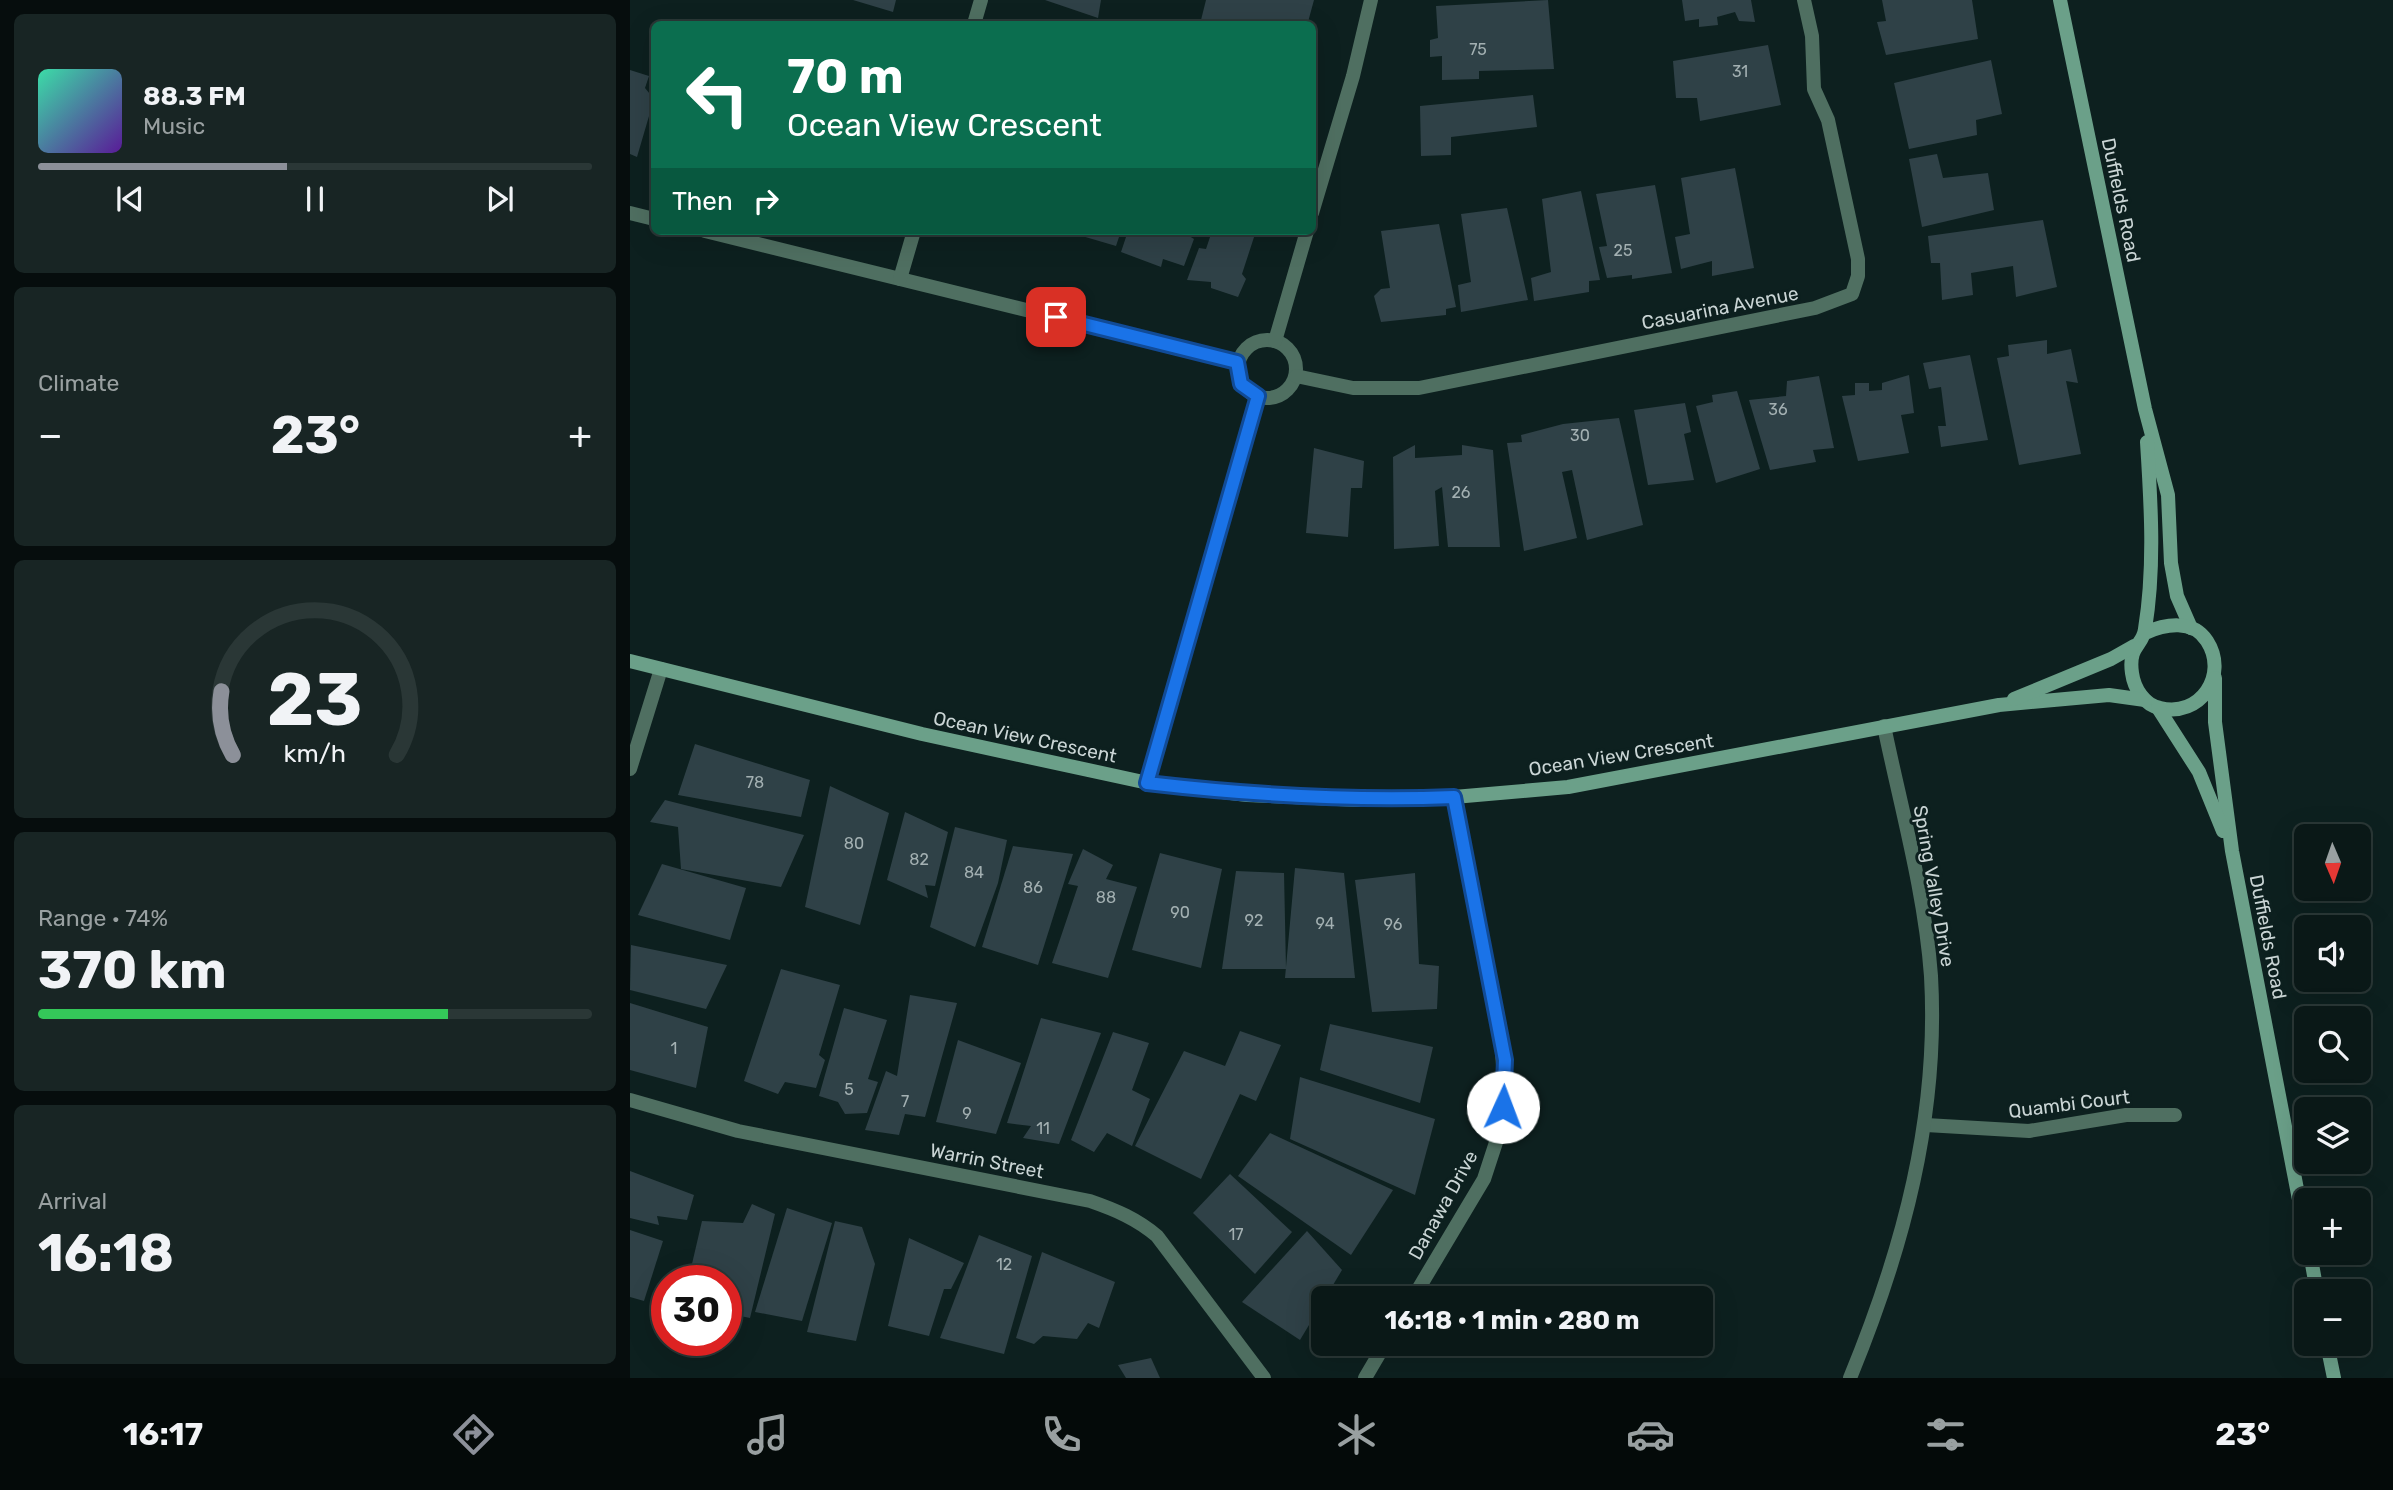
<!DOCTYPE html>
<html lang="en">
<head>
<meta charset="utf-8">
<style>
  body { margin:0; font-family:Rubik,sans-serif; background:#182524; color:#f1f3f6; height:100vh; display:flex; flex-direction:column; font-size:26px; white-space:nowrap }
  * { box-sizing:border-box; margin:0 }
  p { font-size:23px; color:#99a0a1 }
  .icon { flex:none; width:38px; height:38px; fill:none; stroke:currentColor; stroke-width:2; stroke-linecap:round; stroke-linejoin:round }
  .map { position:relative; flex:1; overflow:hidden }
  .sheet { display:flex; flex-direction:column; gap:14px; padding:14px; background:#060d0d; width:630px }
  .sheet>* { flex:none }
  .guide { position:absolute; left:21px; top:21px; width:665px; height:214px; border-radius:10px; box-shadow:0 7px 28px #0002,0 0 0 2px #2a3736; background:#0b6e4f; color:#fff; overflow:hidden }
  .needle { width:46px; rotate:178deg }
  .tools { position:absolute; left:1664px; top:824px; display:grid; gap:14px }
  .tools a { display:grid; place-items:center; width:77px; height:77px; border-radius:10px; background:#0a1817; box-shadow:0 7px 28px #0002,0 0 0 2px #2a3736; font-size:35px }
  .speed { position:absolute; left:21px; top:1265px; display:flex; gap:14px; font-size:35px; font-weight:700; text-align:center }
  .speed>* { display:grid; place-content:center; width:91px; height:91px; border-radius:50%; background:#0a1817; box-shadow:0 7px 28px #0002,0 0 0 2px #2a3736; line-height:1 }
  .speed .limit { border:10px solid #d22; background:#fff; color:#111 }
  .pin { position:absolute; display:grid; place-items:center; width:60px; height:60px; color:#fff; margin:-30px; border-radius:14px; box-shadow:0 4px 10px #0006 }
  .me { position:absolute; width:77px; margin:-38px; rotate:2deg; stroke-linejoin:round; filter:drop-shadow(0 0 5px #0008) }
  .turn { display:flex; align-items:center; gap:24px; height:147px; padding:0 21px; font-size:32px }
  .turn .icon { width:91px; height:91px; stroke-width:2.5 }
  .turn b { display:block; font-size:49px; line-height:60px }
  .then { display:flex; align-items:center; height:66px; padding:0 21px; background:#0003; gap:14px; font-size:26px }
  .big { font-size:52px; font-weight:700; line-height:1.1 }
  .sheet .card { flex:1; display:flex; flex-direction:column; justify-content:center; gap:10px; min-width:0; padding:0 24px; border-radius:10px; background:#182524 }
  .sheet .dial { align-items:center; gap:0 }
  .dial svg { height:182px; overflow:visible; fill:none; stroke:#2a3736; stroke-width:7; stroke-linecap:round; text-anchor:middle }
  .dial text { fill:#f1f3f6; stroke:none }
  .song { display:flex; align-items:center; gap:21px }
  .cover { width:84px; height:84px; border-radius:10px; background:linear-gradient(135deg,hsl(160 70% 55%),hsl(270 70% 35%)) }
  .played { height:7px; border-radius:4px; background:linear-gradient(90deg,#8c9099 45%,#2a3736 45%) }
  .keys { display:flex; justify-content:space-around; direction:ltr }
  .heat { display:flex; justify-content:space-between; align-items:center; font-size:38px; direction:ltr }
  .charge { height:10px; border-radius:5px; background:linear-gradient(90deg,#34c759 74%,#2a3736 0) }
  .trip { position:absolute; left:681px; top:1286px; width:402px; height:70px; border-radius:10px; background:#0a1817; box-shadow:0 7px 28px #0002,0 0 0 2px #2a3736; font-weight:700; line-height:70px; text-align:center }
  .menu { display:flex; height:112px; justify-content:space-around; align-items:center; background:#040a09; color:#99a0a1 }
  .menu .icon { width:49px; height:49px }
  .menu .active { color:#8c9099 }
  .menu b { font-size:32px; color:#f1f3f6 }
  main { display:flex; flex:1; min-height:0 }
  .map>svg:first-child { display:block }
</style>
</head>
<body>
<main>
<section class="sheet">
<div class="card">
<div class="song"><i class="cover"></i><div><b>88.3 FM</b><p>Music</p></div></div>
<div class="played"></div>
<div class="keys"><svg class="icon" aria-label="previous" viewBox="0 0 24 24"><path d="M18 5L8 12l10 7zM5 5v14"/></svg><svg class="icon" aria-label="pause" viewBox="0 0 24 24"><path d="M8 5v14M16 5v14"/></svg><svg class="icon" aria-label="next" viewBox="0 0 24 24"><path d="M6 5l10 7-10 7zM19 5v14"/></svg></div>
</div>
<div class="card"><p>Climate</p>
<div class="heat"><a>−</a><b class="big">23°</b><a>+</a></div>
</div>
<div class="card dial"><svg viewBox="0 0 100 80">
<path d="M14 69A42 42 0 1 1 86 69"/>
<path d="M14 69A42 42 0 0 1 9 41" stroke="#8c9099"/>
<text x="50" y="56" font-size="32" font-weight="700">23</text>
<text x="50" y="72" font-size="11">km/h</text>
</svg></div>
<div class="card"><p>Range · 74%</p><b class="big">370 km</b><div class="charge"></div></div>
<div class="card"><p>Arrival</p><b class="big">16:18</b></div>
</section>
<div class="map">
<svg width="1763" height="1378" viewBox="0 0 1763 1378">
  <rect width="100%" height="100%" fill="#0d201f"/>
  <!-- building -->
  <g fill="#2f4147">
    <path d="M223,0H266L263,12Z"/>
    <path d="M415,0H471L468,18Z"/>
    <path d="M576,0H684L678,22L681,24H570Z"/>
    <path d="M918,0L924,69L849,71V79L812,80V56L800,57V40L808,38L806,6Z"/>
    <path d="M1052,0H1121L1125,22L1109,21L1105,12L1087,17L1088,25L1069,27V19L1055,21Z"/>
    <path d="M1252,0H1342L1348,39L1256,55L1247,22L1256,21Z"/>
    <path d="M1138,45L1151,105L1070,121L1067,98H1046L1043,61Z"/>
    <path d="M1361,60L1372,114L1346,120L1347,135L1279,149L1264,83Z"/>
    <path d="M0,70L19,76L15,88L24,99L7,157L0,154Z"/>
    <path d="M903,95L907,127L821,137V155L791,156L790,106Z"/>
    <path d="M1307,154L1313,178L1358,173L1364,210L1292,227L1279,159Z"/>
    <path d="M1105,168L1124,268L1082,276V261L1051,269L1045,237L1060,234L1051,178Z"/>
    <path d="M1025,185L1042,273L1002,279V275L977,278L969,247L977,246L966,194Z"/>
    <path d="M951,191L970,280L959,281V292L904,301L901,278L921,272L912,199Z"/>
    <path d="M877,208L898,300L831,312L828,285L841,282L831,214Z"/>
    <path d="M1413,220L1427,287L1386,297L1383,266L1341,273L1343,295L1312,300L1310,263H1301L1298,236Z"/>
    <path d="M809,224L826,307L816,309V315L751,322L744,296L751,289L760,288L751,231Z"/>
    <path d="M435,231H491L486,246Z"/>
    <path d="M498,231H551L564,239L554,266L533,259L531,267L491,252Z"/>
    <path d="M582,231H626L612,274L616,279L608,297L581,288V282L557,280L569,248L576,249Z"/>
    <path d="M1417,340V354L1441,349L1448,383L1436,381L1451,454L1389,465L1367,358L1379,356L1378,345Z"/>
    <path d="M1340,355L1358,440L1311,447L1308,426H1316L1311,387L1299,389L1293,363Z"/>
    <path d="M1279,375L1284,413L1271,415L1279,453L1228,461L1212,396L1225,395V383H1239V391L1252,390V383Z"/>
    <path d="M1189,376L1204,448L1183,450L1186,462L1140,470L1119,400L1156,396L1157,381Z"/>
    <path d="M1107,391L1130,469L1086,483L1066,406L1083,402L1082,395Z"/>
    <path d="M1055,403L1061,432L1054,434L1064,480L1018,485L1004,410Z"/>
    <path d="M989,418L1013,525L957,540L942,470L932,472L947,538L894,551L877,443L892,442L891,435L933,424Z"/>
    <path d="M785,445V458L832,455V445L863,450L870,547H818L812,487L805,491L809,546L764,549L763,457Z"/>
    <path d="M684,448L734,461L732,488H721L718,537L676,533Z"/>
    <path d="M65,744L180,780L171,817L48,795Z"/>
    <path d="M200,786L259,813L230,925L175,907Z"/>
    <path d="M35,800L174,835L151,887L51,869L48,827L20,822Z"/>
    <path d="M275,812L318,832L305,886L295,885L298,898L257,880Z"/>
    <path d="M325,827L377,840L368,883L345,947L300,927Z"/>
    <path d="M383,846L443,854L408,965L352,947Z"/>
    <path d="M453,849L483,865L476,879L507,887L478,978L422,963L448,886L438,884Z"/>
    <path d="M530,853L592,869L571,968L502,950Z"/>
    <path d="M32,864L116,888L100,940L8,915Z"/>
    <path d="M665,868L714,873L725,978H655Z"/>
    <path d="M606,871L654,873L656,969H592Z"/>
    <path d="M785,873L789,964L809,966L807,1009L742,1012L725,880Z"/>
    <path d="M1,945L97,965L76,1009L0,990Z"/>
    <path d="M151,969L210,985L189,1055L195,1060L186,1088L155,1082L148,1094L114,1081Z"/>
    <path d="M280,995L327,1003L295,1117L275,1114L269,1135L235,1130L256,1071L267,1076Z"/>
    <path d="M0,1003L78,1027L66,1088L0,1070Z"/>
    <path d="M214,1008L257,1020L238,1079L248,1082L237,1113L215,1114L208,1102L189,1096Z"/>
    <path d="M411,1018L471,1033L429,1144L393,1138L401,1126L377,1123Z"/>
    <path d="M700,1024L803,1047L790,1103L690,1070Z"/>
    <path d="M610,1031L651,1045L626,1101L610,1094L571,1179L505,1146L554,1051L595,1066Z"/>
    <path d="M483,1032L519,1043L502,1090L520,1099L502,1146L477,1133L464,1152L441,1140Z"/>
    <path d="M328,1040L391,1063L366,1134L306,1122Z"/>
    <path d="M670,1077L805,1119L785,1195L660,1139Z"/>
    <path d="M640,1133L763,1190L721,1255L608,1176Z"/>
    <path d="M0,1171L64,1195L57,1220L27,1216L29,1225L0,1218Z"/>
    <path d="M600,1174L662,1232L625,1274L563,1213Z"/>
    <path d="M122,1204L145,1214L120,1318L96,1313V1281H58L72,1221L113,1223Z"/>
    <path d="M157,1208L202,1223L172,1321L125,1312Z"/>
    <path d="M205,1221L232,1227L245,1264L226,1341L177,1332Z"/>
    <path d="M0,1230L33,1241L14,1301L0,1297Z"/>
    <path d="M677,1231L712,1270L670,1340L612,1302Z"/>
    <path d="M349,1235L402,1256L374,1354L310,1338Z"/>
    <path d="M279,1238L334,1263L321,1289H314L299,1336L258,1326Z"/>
    <path d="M412,1252L485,1282L469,1328L458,1323L447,1339L413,1336L404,1344L386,1338Z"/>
    <path d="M521,1358L530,1378H496L488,1365Z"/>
  </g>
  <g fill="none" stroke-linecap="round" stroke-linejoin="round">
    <!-- street -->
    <g stroke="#4f6f61" stroke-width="14">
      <path d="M344,24L351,0"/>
      <path d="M0,213L24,219"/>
      <path d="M682,213L723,76L741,0"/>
      <path d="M75,231L607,362"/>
      <path d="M270,279L284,231"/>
      <circle cx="637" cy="369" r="29"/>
      <path d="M645,341L677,231"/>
      <path d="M666,376L723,388H789L1185,308L1222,294L1228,276V259L1198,120L1184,89L1182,36L1174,0"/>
      <path d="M0,769L31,669"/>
      <path d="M518,783L628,396"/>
      <path d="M0,1100L108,1131L460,1201C486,1210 507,1219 527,1236L634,1378"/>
      <path d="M1296,1125L1399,1131L1496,1115H1545"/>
      <path d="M783,1298L854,1179L872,1124L875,1090L870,1027L824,797"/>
      <path d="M735,1378L755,1344"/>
      <path d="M1220,1378C1273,1249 1309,1117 1301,976C1295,893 1271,808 1254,726"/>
    </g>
    <!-- secondary -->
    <g stroke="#6ba089" stroke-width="14">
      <path d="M1430,0L1515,409L1538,495L1541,563L1547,596L1561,628"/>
      <path d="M1515,633C1535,624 1563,619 1577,641C1599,675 1570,718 1530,708C1514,705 1504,688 1502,673C1498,645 1513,646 1515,629C1525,568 1521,504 1517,442"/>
      <path d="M0,661L292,734L518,783L617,795L729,800L824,797L938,787L1369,705L1479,695L1515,700"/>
      <path d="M1585,678V722L1602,851L1676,1236"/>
      <path d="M1384,699L1481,659L1504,646"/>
      <path d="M1528,708L1569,772L1593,831"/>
      <path d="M1680,1253L1687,1292"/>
      <path d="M1697,1344L1704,1378"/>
    </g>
  </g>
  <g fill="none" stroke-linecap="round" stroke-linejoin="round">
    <!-- route casing -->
    <g stroke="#114b97" stroke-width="18">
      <path id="route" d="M426,317L607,362L611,384L628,396L517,783C620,795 721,801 824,797L875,1060L873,1107"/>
    </g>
    <!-- route -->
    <use href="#route" stroke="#1a73e8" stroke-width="12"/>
  </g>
  <g text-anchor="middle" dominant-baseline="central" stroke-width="6" stroke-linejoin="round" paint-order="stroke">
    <!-- number labels -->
    <g font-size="16" fill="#a3b0b2">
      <text x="848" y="49">75</text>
      <text x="1110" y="71">31</text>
      <text x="993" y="250">25</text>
      <text x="1148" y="409">36</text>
      <text x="950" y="435">30</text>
      <text x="831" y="492">26</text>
      <text x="125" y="782">78</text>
      <text x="224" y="843">80</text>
      <text x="289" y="859">82</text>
      <text x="344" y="872">84</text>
      <text x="403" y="887">86</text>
      <text x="476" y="897">88</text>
      <text x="550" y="912">90</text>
      <text x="624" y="920">92</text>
      <text x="695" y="923">94</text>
      <text x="763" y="924">96</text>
      <text x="44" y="1048">1</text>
      <text x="219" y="1089">5</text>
      <text x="275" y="1101">7</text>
      <text x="337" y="1113">9</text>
      <text x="413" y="1128">11</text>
      <text x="606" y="1234">17</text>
      <text x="374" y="1264">12</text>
    </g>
    <!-- street labels -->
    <g font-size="19" fill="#cad5d5" stroke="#0d201f">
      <text transform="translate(1491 200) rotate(78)">Duffields Road</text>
      <text transform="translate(1090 308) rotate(-11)">Casuarina Avenue</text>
      <text transform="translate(395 737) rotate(12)">Ocean View Crescent</text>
      <text transform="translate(991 755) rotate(-9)">Ocean View Crescent</text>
      <text transform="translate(1304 886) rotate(80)">Spring Valley Drive</text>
      <text transform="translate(1638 937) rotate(79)">Duffields Road</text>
      <text transform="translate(1439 1104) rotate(-7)">Quambi Court</text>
      <text transform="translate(357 1161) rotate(11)">Warrin Street</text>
      <text transform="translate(813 1205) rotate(-61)">Danawa Drive</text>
    </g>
  </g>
</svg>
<div class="tools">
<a><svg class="needle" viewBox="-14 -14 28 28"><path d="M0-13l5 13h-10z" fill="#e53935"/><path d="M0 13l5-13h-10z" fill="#99a0a1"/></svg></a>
<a><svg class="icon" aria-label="sound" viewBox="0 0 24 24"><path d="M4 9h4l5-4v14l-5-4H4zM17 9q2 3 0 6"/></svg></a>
<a><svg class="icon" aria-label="search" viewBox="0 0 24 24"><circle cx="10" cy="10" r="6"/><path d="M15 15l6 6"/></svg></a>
<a><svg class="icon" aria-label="layers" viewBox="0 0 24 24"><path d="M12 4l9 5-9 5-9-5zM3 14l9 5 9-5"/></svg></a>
<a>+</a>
<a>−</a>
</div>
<div class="speed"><div class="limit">30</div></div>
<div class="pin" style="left:426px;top:317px;background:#d93025"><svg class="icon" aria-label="arrive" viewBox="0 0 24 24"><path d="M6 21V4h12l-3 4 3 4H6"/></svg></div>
<svg class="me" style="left:873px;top:1107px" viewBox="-20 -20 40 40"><circle r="19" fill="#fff"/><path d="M0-13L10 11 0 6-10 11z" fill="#1a73e8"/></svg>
<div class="trip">16:18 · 1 min · 280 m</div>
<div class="guide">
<div class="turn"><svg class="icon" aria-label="left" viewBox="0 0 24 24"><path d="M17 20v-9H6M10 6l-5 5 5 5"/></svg><div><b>70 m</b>Ocean View Crescent</div></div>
<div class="then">Then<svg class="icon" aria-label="right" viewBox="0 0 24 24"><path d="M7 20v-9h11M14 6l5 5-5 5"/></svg></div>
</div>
</div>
</main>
<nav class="menu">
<b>16:17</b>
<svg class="icon active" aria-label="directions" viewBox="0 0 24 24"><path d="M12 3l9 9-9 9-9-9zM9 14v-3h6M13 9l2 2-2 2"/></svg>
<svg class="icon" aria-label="music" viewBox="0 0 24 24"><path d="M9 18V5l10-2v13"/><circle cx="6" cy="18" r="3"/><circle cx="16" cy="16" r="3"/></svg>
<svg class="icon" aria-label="phone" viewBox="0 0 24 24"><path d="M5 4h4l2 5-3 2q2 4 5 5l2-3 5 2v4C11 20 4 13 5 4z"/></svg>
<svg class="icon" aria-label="climate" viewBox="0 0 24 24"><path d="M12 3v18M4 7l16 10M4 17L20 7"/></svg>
<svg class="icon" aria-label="car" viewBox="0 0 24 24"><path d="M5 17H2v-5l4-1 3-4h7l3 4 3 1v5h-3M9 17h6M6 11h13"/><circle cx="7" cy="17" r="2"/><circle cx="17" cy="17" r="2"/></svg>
<svg class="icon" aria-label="filters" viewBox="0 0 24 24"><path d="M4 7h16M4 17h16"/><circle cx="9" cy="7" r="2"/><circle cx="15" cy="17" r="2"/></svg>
<b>23°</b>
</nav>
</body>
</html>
